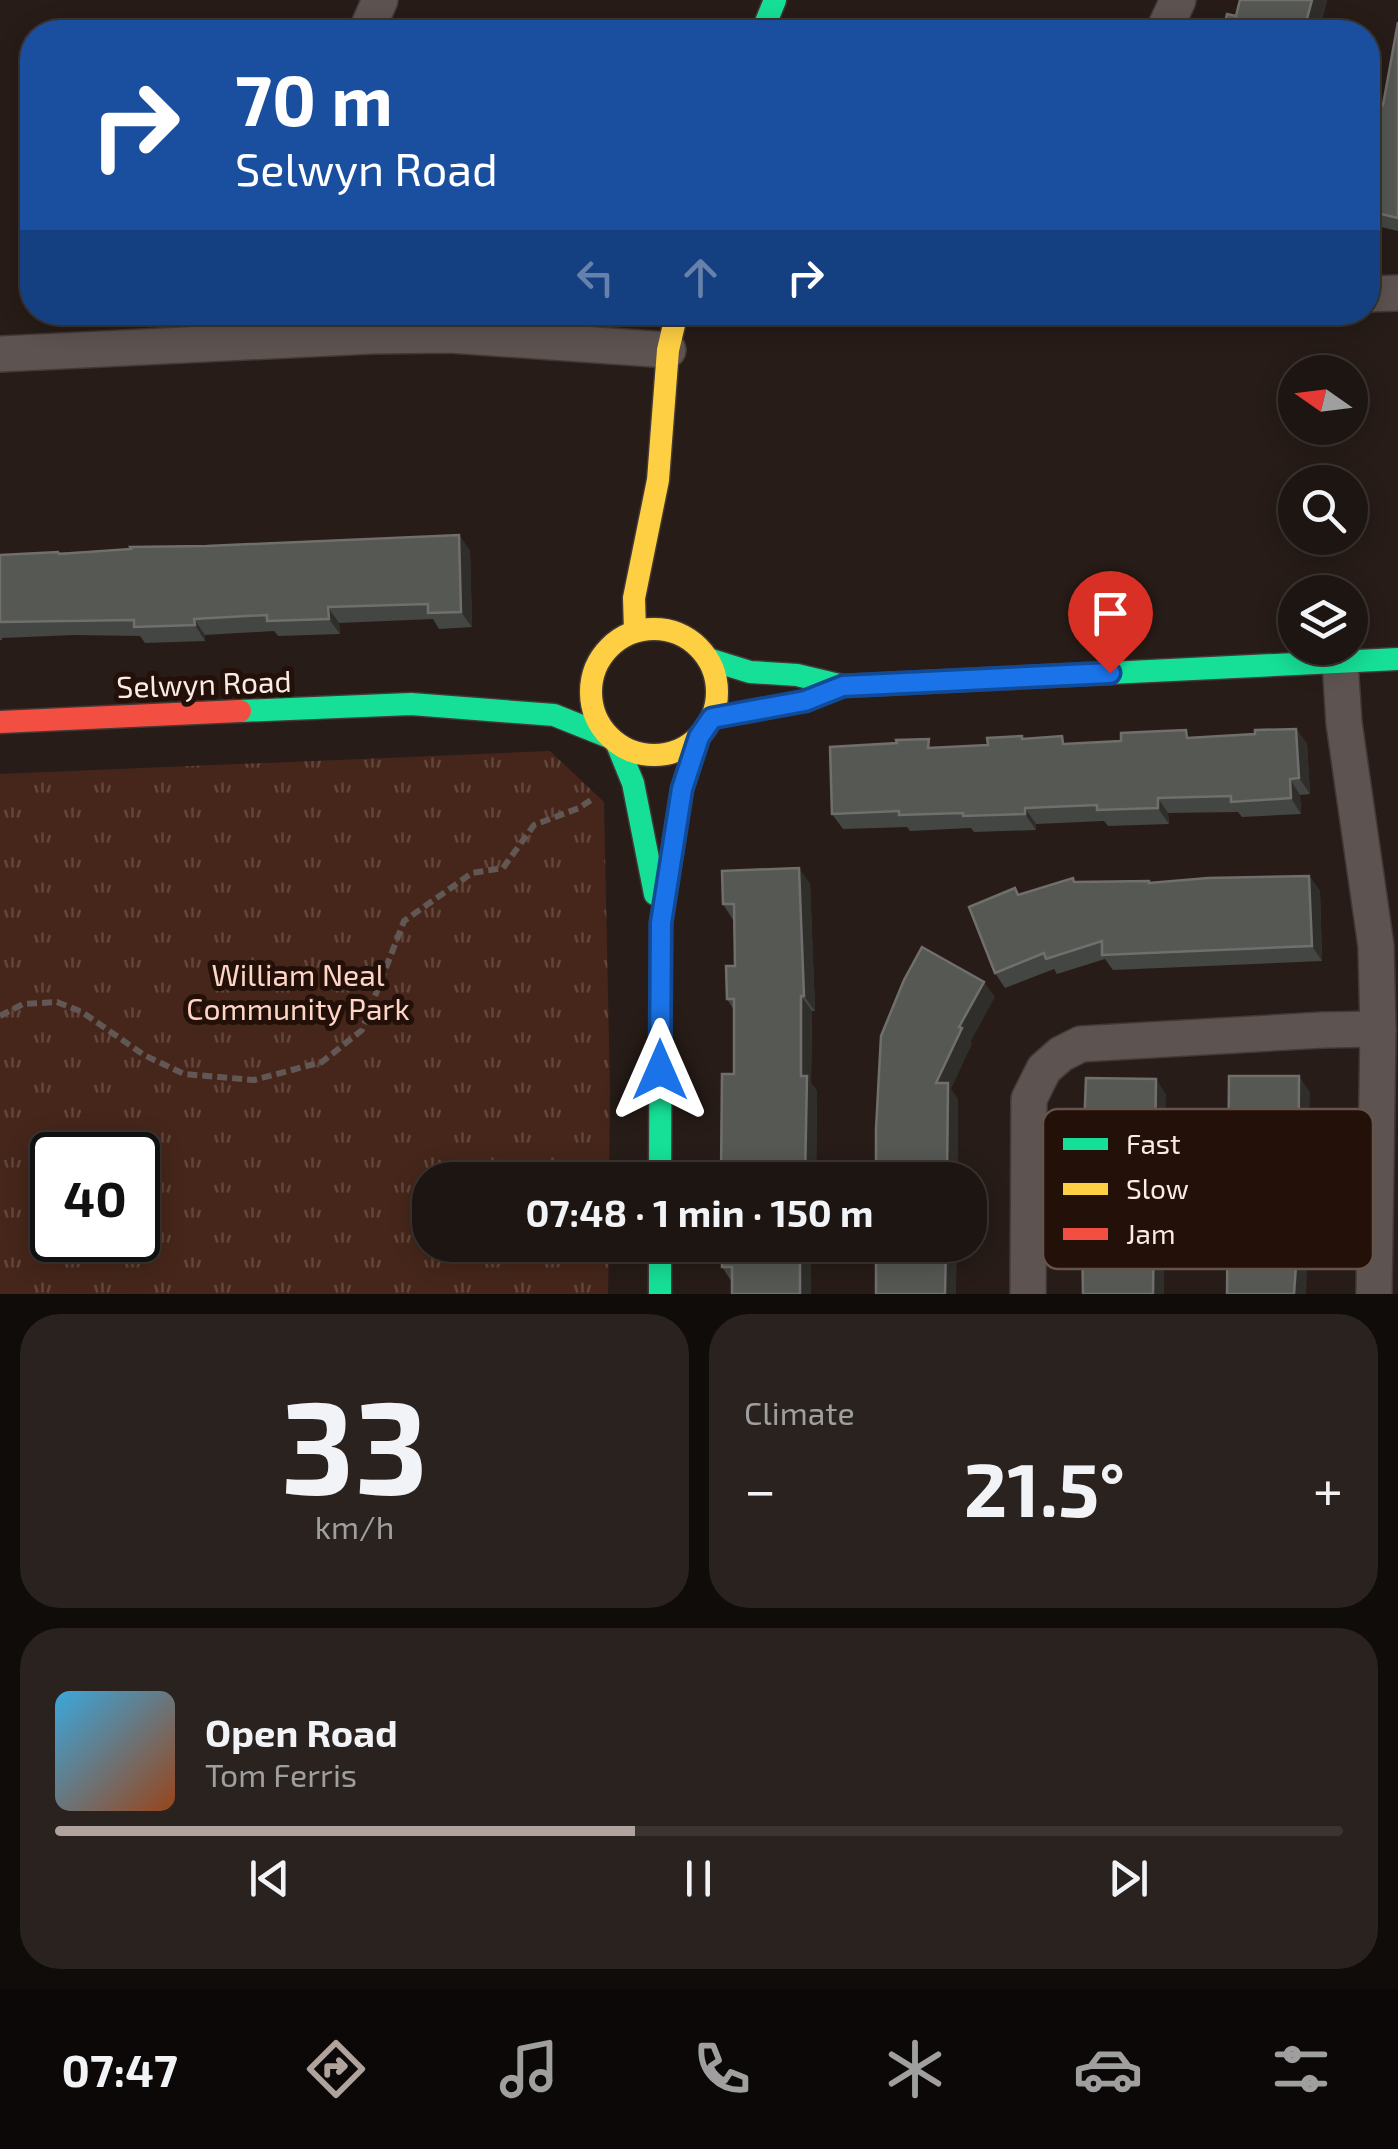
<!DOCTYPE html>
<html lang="en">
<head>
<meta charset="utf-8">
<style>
  body { margin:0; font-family:"Exo 2",sans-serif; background:#2a221f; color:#f1f3f6; height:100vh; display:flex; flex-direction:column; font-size:38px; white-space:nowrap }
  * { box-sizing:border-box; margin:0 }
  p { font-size:32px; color:#a09f9f }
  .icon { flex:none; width:55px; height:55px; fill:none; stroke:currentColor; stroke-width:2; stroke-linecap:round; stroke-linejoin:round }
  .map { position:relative; height:1294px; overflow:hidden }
  .drawer { display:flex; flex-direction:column; gap:20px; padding:20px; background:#100c09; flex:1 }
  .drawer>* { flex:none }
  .guide { position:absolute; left:20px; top:20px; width:1360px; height:305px; border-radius:40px; box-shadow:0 5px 25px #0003,0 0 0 2px #3b3431; background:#1a4fa0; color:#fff; overflow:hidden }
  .needle { width:65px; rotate:284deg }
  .buttons { position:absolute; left:1278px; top:355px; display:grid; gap:20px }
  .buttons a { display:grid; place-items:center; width:90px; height:90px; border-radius:50%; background:#1d1511; box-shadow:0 5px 25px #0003,0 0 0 2px #3b3431; font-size:50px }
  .speed { position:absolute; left:30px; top:1132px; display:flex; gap:20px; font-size:50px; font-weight:700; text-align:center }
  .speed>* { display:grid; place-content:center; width:130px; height:130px; border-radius:50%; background:#1d1511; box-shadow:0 5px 25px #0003,0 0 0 2px #3b3431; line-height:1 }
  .speed .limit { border:5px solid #111; border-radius:15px; background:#fff; color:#111 }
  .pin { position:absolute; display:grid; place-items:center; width:85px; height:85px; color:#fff; margin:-102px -42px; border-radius:50% 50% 50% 0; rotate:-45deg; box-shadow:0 0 10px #0007 }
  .pin .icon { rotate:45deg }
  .me { position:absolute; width:110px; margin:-55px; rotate:0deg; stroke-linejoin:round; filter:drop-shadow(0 0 8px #0008) }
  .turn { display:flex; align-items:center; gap:35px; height:210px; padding:0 50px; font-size:45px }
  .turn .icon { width:130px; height:130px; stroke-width:2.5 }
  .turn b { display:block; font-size:70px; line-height:85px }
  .lanes { display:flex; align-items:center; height:95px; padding:0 50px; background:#0003; justify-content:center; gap:50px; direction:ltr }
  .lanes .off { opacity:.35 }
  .big { font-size:75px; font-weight:700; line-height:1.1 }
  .drawer .card { flex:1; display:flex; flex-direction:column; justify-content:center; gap:15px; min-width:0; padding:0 35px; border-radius:40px; background:#2a221f }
  .drawer .dial { align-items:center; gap:0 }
  .dial b { font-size:130px; line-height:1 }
  .song { display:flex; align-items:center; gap:30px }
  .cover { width:120px; height:120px; border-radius:15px; background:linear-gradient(135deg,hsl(200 70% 55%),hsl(20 70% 35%)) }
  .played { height:10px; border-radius:5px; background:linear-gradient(90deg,#b0a39e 45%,#3b3431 45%) }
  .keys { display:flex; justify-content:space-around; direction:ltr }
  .heat { display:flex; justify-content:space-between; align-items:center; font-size:55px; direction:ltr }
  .drawer .tiles { flex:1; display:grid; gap:20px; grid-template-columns:1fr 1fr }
  .card:last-child { grid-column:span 2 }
  .trip { position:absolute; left:412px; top:1162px; width:575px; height:100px; border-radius:40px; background:#1d1511; box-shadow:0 5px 25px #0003,0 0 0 2px #3b3431; font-weight:700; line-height:100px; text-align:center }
  .tab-bar { display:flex; height:160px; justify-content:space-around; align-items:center; background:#0c0807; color:#a09f9f }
  .tab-bar .icon { width:70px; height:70px }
  .tab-bar .active { color:#b0a39e }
  .tab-bar b { font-size:45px; color:#f1f3f6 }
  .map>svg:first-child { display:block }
</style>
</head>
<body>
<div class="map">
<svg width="1398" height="1294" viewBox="0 0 1398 1294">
  <defs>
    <pattern id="park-tufts" width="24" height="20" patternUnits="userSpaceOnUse" patternTransform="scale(2.5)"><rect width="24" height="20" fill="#46261a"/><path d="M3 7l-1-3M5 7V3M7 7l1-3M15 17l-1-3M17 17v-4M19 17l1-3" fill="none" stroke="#62463b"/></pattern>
  </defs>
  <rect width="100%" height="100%" fill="#271c17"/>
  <!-- park -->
  <path fill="url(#park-tufts)" fill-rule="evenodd" d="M550,751L604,802L610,1092L609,1180H430V1245H609L608,1294H0V774ZM52,1155H138V1240H52Z"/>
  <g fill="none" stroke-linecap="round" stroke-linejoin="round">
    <!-- street casing -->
    <g stroke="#423835" stroke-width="38">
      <g id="street">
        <path d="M366,32L380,0"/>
        <path d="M1163,32L1178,0"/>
        <path d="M1368,294L1398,293"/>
        <path d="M0,354L371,336L450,335L668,350"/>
        <path d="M1340,662L1344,723L1376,946L1378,1029L1374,1294"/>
        <path d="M1028,1294L1029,1099L1044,1069L1061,1054L1081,1044L1323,1030L1378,1029"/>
      </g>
    </g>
    <!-- fast casing -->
    <g stroke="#423835" stroke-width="25">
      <g id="fast">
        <path d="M762,32L775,0"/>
        <path d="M708,659L750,672L797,675L843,686L1398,659"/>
        <path d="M240,711L411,704L554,715L609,737"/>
        <path d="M617,744L633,783L655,894"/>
        <path d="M660,1180L661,923L682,789L699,737"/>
        <path d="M660,1245V1294"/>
      </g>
    </g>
    <!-- slow casing -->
    <g stroke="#423835" stroke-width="25">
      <g id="slow">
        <circle cx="654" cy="692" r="63"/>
        <path d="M635,631L634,598L658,480L668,350L677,312"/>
      </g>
    </g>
    <!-- jam casing -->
    <g stroke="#423835" stroke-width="25">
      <path id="jam" d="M0,722L240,711"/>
    </g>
    <!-- path -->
    <path stroke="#615855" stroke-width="6" stroke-dasharray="10 5" stroke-linecap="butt" d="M0,1016L23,1004L57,1002L82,1012L144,1055L184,1074L254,1080L322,1062L362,1030L404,921L472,873L503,868L534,825L579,808L594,798"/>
    <!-- street -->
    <use href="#street" stroke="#5d5350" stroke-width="35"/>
    <!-- fast -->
    <use href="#fast" stroke="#16e098" stroke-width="22"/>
    <!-- slow -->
    <use href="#slow" stroke="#ffcf43" stroke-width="22"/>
    <!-- jam -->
    <use href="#jam" stroke="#f24e42" stroke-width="22"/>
  </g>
  <!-- wall -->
  <g fill="#434642">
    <path d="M1240,0H1327L1319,32H1223L1236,16Z"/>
    <path d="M1398,22V231L1368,224V160L1383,105Z"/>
    <path d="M459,535L470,551L472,627L439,629L433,619L339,623L340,634L278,636L274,631L205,635V641L145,643L140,636L74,635L2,638V640H0V555Z"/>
    <path d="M1296,729L1307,744L1310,794L1300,795L1301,814L1242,817L1238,812L1168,813L1169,824L1108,826L1104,821L1036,824V830L974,832L971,828L910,831L907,827L843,829L832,814L897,743L935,748L988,745L1022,736L1024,739L1068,744L1255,734Z"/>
    <path d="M1309,876L1320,891L1322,961L1113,970L1105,959L1057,974L1054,969L1005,988L995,973L1015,888L1020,895L1073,878L1076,882L1150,883Z"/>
    <path d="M810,883L815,1011H812L811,1083L817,1091L816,1180H724L721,1175L734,1074V1010L727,999L735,966L733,920L723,904Z"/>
    <path d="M722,1245H811V1294L732,1282L722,1267Z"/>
  </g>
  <!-- shaded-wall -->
  <g fill="#2f2e2a">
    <path d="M1312,0H1327L1319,32H1310L1305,26Z"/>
    <path d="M459,535L470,551L472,627L461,612Z"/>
    <path d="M328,607L339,623L340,634L329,619Z"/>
    <path d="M194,619L205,635V641L195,625Z"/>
    <path d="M1296,729L1307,744L1310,794L1299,778Z"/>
    <path d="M1290,779L1300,795L1301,814L1291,798Z"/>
    <path d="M1158,798L1168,813L1169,824L1158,808Z"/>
    <path d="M1025,808L1036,824V830L1025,814Z"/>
    <path d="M799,868L810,883L815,1011L804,996Z"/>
    <path d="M1309,876L1320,891L1322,961L1312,946Z"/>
    <path d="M984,982L995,997L971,1041L972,1044L951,1089L958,1099V1180H947L936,1083L959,1027Z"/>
    <path d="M801,996L812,1011L811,1083L817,1091L816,1180H805L801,1076Z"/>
    <path d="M1299,1076L1310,1092L1308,1253L1306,1294H1294Z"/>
    <path d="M1156,1079L1166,1094L1164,1294H1153Z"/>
    <rect x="800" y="1245" width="11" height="49"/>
    <path d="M946,1245H957L956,1294H945Z"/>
  </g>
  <!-- building -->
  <g fill="#565854" stroke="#706f6b" stroke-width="2.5">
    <path d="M1240,0H1312L1305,26L1296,24L1294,32H1223L1227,14L1236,16Z"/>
    <path d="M1398,22V218L1368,211V160L1380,105H1383Z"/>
    <path d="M459,535L461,612L428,613V604L328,607L329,619L267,621V615L194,619L195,625L134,627V620L0,622V555L58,552L59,554L131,549L130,547L207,546Z"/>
    <path d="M1296,729L1299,778L1290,779L1291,798L1231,802V796L1158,798V808L1097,810V805L1025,808V814L963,816V813L899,815V811L832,814L830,747L897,743L896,740L929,739L928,748L988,745L987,738L1022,736V739L1062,736L1063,744L1121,741V733L1163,731L1186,730L1187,738L1255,734V730Z"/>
    <path d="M799,868L804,996H801V1076H807L805,1180H734V1175H721L722,1074H734V999H727L726,966H735L734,904H723L722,871Z"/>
    <path d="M1309,876L1312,946L1102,955V941L1046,959L1044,953L995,973L969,907L1015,888L1018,895L1073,878L1074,882L1149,881V883L1208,878Z"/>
    <path d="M922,947L984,982L959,1027L962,1028L936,1083H948L947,1180H876V1129L881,1036L904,980Z"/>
    <path d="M1229,1076H1299L1298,1237L1294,1294H1227Z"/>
    <path d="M1086,1078L1156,1079L1153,1294H1083L1082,1238H1084L1085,1179H1082Z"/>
    <path d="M722,1245H800V1294H732V1267H722Z"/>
    <path d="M876,1245H946L945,1294H876Z"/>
  </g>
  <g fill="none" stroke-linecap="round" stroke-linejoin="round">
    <!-- route casing -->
    <g stroke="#114b97" stroke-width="25">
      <path id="route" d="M660,1070L661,923L682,789L699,737L712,718L805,701L843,686L1110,673"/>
    </g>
    <!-- route -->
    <use href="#route" stroke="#1a73e8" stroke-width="18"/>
  </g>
  <g text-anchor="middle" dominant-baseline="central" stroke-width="10" stroke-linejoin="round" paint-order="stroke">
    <!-- street labels -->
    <g font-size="30" fill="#faebe6" stroke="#231008">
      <text transform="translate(204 683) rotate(-2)">Selwyn Road</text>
    </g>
    <!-- park labels -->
    <g font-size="30" fill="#fed5c6" stroke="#231008">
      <text x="298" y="974">William Neal<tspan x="298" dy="34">Community Park</tspan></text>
    </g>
  </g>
  <!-- legend -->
  <rect x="1043" y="1109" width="330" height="160" rx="15" fill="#231008" stroke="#64524b" stroke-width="2.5"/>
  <rect x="1063" y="1138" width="45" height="12" fill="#16e098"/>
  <rect x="1063" y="1183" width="45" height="12" fill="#ffcf43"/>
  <rect x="1063" y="1228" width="45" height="12" fill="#f24e42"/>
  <g font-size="28" fill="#faebe6">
    <text x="1126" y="1154">Fast</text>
    <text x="1126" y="1199">Slow</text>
    <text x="1126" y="1244">Jam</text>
  </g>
</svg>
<div class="buttons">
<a><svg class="needle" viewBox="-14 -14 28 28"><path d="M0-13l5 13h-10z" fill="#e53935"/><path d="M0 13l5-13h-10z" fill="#a09f9f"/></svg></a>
<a><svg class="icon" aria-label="search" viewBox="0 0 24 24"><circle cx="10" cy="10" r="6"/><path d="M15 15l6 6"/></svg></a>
<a><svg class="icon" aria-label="layers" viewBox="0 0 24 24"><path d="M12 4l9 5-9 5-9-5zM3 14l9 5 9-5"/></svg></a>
</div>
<div class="speed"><div class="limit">40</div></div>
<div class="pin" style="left:1110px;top:673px;background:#d93025"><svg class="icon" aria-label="arrive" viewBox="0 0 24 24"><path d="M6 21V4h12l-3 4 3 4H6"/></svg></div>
<svg class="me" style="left:660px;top:1070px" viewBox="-20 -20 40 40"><path d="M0-17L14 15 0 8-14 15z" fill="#1a73e8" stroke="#fff" stroke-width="4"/></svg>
<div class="trip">07:48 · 1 min · 150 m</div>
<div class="guide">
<div class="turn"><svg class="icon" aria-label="right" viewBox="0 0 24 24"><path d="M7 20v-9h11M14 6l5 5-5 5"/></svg><div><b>70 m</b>Selwyn Road</div></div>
<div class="lanes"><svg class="icon off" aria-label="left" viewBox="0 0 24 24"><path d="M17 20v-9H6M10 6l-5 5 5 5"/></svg><svg class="icon off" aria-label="ahead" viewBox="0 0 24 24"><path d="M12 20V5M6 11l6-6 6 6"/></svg><svg class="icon" aria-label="right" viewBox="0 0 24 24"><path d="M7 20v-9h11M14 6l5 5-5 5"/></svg></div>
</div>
</div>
<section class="drawer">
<div class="tiles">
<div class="card dial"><b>33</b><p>km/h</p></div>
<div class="card"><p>Climate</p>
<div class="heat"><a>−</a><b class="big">21.5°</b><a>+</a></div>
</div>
<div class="card">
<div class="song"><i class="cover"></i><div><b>Open Road</b><p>Tom Ferris</p></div></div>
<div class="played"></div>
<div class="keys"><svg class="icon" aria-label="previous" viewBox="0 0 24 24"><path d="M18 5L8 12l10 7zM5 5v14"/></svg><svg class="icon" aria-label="pause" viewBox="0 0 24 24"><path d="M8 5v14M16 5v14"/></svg><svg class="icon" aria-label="next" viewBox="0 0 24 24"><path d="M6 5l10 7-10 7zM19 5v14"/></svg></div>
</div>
</div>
</section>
<nav class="tab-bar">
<b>07:47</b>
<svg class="icon active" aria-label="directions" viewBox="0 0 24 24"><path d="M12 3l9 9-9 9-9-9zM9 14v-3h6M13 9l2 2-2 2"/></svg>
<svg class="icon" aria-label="music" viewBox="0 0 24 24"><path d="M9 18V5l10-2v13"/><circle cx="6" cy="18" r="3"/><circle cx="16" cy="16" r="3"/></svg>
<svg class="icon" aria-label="phone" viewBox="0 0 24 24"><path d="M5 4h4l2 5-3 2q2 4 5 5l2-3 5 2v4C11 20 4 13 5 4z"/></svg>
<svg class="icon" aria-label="climate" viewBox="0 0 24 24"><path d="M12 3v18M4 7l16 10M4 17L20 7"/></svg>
<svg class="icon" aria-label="car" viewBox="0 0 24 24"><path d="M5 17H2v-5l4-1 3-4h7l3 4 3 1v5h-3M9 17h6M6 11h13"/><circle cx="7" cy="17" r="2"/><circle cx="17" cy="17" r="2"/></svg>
<svg class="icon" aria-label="filters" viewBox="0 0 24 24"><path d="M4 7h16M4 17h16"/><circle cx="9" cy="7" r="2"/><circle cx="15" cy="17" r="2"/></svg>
</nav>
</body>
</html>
